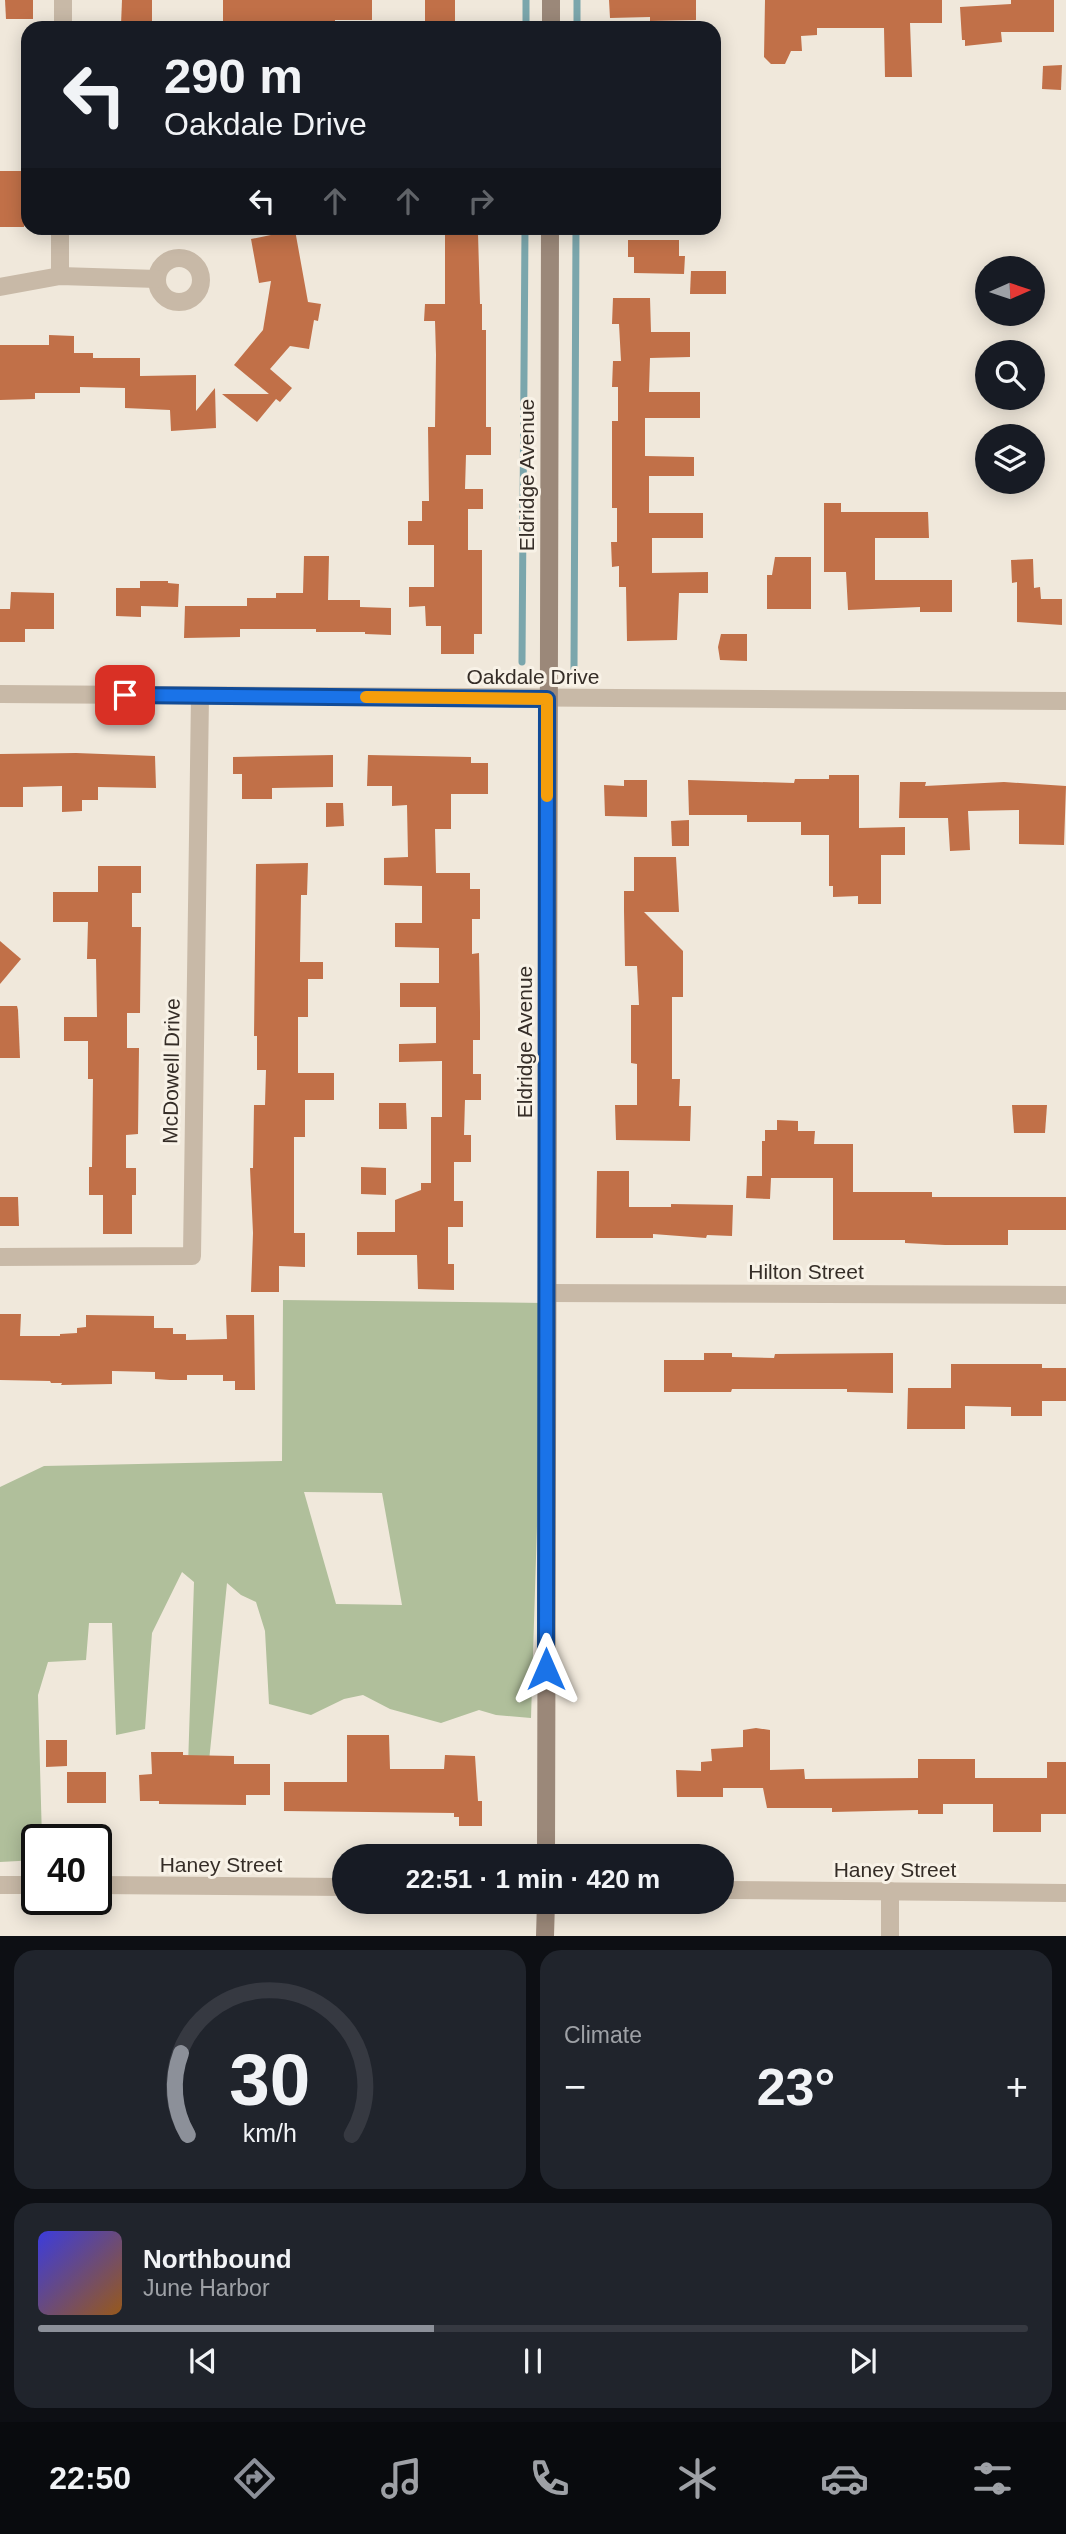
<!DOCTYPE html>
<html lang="en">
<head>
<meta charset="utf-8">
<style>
  body { margin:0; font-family:Helvetica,sans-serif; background:#20242c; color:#f1f3f6; height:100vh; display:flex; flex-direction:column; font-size:26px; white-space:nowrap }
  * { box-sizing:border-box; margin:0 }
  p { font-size:23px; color:#9ea1a6 }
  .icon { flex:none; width:38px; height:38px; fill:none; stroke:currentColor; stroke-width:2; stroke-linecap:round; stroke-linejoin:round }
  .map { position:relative; height:1936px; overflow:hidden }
  .sheet { display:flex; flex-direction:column; gap:14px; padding:14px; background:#0d0f14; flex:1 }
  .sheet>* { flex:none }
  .guide { position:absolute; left:21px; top:21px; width:700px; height:214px; border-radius:21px; box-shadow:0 4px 18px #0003; background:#171b24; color:#f1f3f6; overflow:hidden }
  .needle { width:46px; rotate:87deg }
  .buttons { position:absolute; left:975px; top:256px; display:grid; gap:14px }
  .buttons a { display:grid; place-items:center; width:70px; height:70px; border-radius:50%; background:#171b24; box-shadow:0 4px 18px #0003; font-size:35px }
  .speed { position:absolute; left:21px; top:1824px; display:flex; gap:14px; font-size:35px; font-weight:700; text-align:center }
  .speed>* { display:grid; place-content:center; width:91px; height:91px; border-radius:50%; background:#171b24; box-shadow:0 4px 18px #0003; line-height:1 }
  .speed .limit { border:4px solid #111; border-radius:10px; background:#fff; color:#111 }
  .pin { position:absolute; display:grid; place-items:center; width:60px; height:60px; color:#fff; margin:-30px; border-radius:14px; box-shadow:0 4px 10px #0006 }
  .me { position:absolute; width:77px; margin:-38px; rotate:0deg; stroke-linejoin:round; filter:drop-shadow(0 0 5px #0008) }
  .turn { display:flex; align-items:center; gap:24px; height:147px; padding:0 28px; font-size:32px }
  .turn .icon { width:91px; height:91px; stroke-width:2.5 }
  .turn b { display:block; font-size:49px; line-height:60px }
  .lanes { display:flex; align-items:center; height:66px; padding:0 28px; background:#0003; justify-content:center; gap:35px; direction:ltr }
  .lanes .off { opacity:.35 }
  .big { font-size:52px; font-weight:700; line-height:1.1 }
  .sheet .tile { flex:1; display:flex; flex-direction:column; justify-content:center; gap:10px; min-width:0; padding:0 24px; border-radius:21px; background:#20242c }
  .sheet .dial { align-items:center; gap:0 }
  .dial svg { height:182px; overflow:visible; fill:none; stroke:#363941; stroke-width:7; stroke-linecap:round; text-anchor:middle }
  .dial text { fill:#f1f3f6; stroke:none }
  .song { display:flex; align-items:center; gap:21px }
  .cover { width:84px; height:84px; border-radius:10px; background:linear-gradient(135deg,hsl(240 70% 55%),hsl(30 70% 35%)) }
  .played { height:7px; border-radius:4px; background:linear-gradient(90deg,#8c9099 40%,#363941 40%) }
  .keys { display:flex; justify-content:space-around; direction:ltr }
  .heat { display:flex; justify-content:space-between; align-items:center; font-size:38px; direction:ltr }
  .sheet .tiles { flex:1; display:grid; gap:14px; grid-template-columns:1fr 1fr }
  .tile:last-child { grid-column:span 2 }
  .trip { position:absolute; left:332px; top:1844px; width:402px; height:70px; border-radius:35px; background:#171b24; box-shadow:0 4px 18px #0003; font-weight:700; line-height:70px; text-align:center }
  .tabs { display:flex; height:112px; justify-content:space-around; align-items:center; background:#090b0e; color:#9ea1a6 }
  .tabs .icon { width:49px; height:49px }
  .tabs .selected { color:#8c9099 }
  .tabs b { font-size:32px; color:#f1f3f6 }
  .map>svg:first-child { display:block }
</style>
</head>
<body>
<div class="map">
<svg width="1066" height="1936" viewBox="0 0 1066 1936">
  <rect width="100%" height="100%" fill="#f0e8db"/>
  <!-- green -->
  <path fill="#b0bf9b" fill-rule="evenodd" d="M283,1300L544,1303L531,1718L496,1715L479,1710L441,1723L390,1709L363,1695L344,1699L311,1715L269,1704L265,1631L256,1602L241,1595L227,1583L208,1771L188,1766L194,1582L182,1572L152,1633L145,1729L116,1735L112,1623H89L86,1660L48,1662L38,1695L42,1839H37V1860L0,1862V1487L44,1466L282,1461ZM304,1492L382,1493L402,1605L336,1604Z"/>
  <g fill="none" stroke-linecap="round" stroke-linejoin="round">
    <!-- stream -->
    <g stroke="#7ba6ac" stroke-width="7">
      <path d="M526,28V0"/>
      <path d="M577,28V0"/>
      <path d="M522,662L525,228"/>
      <path d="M574,668L576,228"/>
    </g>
  </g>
  <!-- building -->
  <g fill="#c17048">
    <path d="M5,0H33V19H6Z"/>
    <path d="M122,0H152V25H121Z"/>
    <path d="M223,0H372V20H335V23L274,24V28H223Z"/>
    <rect x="425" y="0" width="30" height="28"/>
    <path d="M609,0H696V20L650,21V17L610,18Z"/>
    <path d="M765,0H942V23H910L912,77H885L884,28H817V35L801,36L802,51H791L785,64H771L764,57Z"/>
    <path d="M1011,0H1054V32H1001L1002,42L965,46V40H962L960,7L1011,4Z"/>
    <path d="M1062,65L1061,90L1042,89L1043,66Z"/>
    <path d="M0,171H25L24,227H0Z"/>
    <path d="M295,230L308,302L321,304L318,321L314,320L309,349L290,346L270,369L292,388L280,402L276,399L257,422L222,394H269L234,365L263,330L271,281L259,283L251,239Z"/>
    <path d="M445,233H478L480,304H482V330H486V427H491V455H466L465,489H483V509H468V550H482V634H474V654H441V626H426L425,606L409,607V587H434V545H408V521H422V501H429L428,427H435L436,355L435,321H424L425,304H445Z"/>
    <path d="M628,240H679V256H685L684,274L634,273V257H628Z"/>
    <path d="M691,271H726V294H690Z"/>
    <path d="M613,298H650L651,332H690V357L650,358L649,392H700V418H645V456L694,457V476H649V513H703V538H652V573L708,572V593H679L677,640L627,641L626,587H619V566L612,567L611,542H617V508H612V421H618V387H612L613,361H621L619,324H612Z"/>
    <path d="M49,335L74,336V353H93V358H140V376L196,375V411L215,388L216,428L171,431L170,410L125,408V388L80,387V393H35V399L0,400V345H49Z"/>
    <path d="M824,503H841V512H928L929,538H875V580H952V612H920V607L848,610L846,572H824Z"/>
    <path d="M304,556H329L328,600H360V607L391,608V635L365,634V632H316V629H240V637L184,638L185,606H247V598H276V593H303Z"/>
    <path d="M775,557H811V609H767V575H772Z"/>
    <path d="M1033,559L1034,588L1040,587L1041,599H1062V625L1017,622V582L1012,583L1011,560Z"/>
    <path d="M140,581H168V583L179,584L178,607L141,606V617L116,616V588H140Z"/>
    <path d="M11,592L54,593V629H25V642H0V609H10Z"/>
    <path d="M721,634H747V661L720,660L718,647Z"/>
    <path d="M76,753L155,756L156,788L98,787V800H82V811L62,812V786L23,787V807H0V754Z"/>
    <path d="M333,755V787L272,788V799H242V774H233V757Z"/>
    <path d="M368,755L471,757V763H488V794H451V829H435L436,873H470V889H480V919H472V954L479,953L480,1012V1040H473V1074H481V1100H465L464,1135H471V1162H454V1201H463V1227H448V1264H454V1290L418,1289L417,1255H357V1232H395V1200L421,1190V1183H431V1117H442V1061L399,1062V1044L436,1043V1007H400V983H439V948L395,947V923H422V886L384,885V858L408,857L407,805L392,806V786H367Z"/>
    <path d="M829,775H859V828L905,827V855H881V904H858V896L833,897V886H829V835H801V822H747V815H689L688,780L794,783L795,779H829Z"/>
    <path d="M624,780H647V817L605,816L604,785L624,786Z"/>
    <path d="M900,782H926L925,786L1004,782L1066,786L1064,845L1019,844V810L968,811L970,850L950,851L948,818H899Z"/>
    <path d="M326,803H343L344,826L326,827Z"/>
    <path d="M689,820V846H672L671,821Z"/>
    <path d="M634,857H676L679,912H644L683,951V997H672V1079H680L679,1106H691L690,1141L616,1140L615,1105H637V1064L631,1063V1005H639L637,966H625L624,911V891H634Z"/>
    <path d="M308,863L307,895H301L300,962H323V979H308V1017H298V1073H334V1100H305V1137H294V1233H305V1267L279,1266V1292H251L253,1233L250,1168H253L254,1105H265L266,1070H257V1036H254L256,864Z"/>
    <path d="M98,866H141V893H132V927H141L140,1013H127V1048H139L138,1134L126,1135V1168H136V1195H132V1234H103V1195H89V1167H92L93,1079H88V1041H64V1017H97L96,959H87L88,922H53V892H98Z"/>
    <path d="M0,941L21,959L0,984Z"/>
    <path d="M0,1006H17L18,1010L20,1058H0Z"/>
    <path d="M379,1103H406L407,1129H379Z"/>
    <path d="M1012,1105H1047L1045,1133H1014Z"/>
    <path d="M777,1120L798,1121V1131H815L814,1144H853V1192H932V1197H1066V1230H1008V1245H945L905,1243V1240H833V1178H771L770,1199L746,1198L747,1176H762V1141H765V1130H777Z"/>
    <path d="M361,1167L386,1168V1195L361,1194Z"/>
    <path d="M597,1171H629V1207H671V1204L733,1205L732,1236L707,1235L706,1238L653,1234V1238H596Z"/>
    <path d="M0,1197H18L19,1226H0Z"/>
    <path d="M0,1314H21L20,1336H60V1334L77,1333V1328L86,1327V1315L154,1316V1328H173V1334H186V1340L227,1339L226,1315H254L255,1390H235V1381H223V1375H187V1380H170L155,1379V1372L112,1371V1384L61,1385L62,1383H51L50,1381L0,1380Z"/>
    <path d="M704,1353H732V1357L774,1358L775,1354L893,1353V1393L847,1392V1389H732L731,1392H664V1360H704Z"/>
    <path d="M951,1364H1042V1368H1066V1401H1042V1416H1011V1407L965,1406V1429H907L908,1388H951Z"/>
    <path d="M756,1728L770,1730V1770L804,1769L805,1779L918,1778V1759H975V1778H1047V1762H1066V1814H1041V1832H993V1804H943V1814H918V1810L832,1812V1808H767L763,1788H723V1797H677L676,1770L701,1771V1762L712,1761L711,1749L743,1747V1730Z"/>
    <path d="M347,1735H389L390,1769H444L445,1755L475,1756L478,1801H482V1826H459V1817H454V1813L284,1811V1782H347Z"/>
    <path d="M46,1740H67V1766L46,1767Z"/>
    <path d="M151,1752H183V1755L234,1756V1764H270V1795H246V1805L159,1804V1801H140L139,1775L152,1774Z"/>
    <rect x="67" y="1772" width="39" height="31"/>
  </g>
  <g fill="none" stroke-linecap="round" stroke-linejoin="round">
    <!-- street -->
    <g stroke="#c8b9a7" stroke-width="18">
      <path d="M63,28V0"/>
      <circle cx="179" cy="280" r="22"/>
      <path d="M60,276V228"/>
      <path d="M0,287L60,276L157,279"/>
      <path d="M0,694L1066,701"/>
      <path d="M0,1257L192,1256L200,696"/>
      <path d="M547,1293L1066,1295"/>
      <path d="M0,1885H37"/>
      <path d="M96,1885L345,1887"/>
      <path d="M723,1890L1066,1893"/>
      <path d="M890,1936V1891"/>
    </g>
    <!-- secondary -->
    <g stroke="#9b8879" stroke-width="18">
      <path d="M551,28V0"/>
      <path d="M546,1857L550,228"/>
      <path d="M545,1936L546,1902"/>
    </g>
  </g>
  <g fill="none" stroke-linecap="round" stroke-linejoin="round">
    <!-- route casing -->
    <g stroke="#114b97" stroke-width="18">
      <path id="route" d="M125,695L547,699L546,1669"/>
    </g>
    <!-- route -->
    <use href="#route" stroke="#1a73e8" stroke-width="12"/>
    <!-- slow -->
    <path stroke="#f59e0b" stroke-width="12" d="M366,697L547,699V796"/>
  </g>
  <g text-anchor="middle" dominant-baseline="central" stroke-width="6" stroke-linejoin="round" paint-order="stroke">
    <!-- street labels -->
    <g font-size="21" fill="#352d27" stroke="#f8f2e7">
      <text transform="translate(526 475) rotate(-90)">Eldridge Avenue</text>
      <text x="533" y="676">Oakdale Drive</text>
      <text transform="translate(524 1042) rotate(-90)">Eldridge Avenue</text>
      <text transform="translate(171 1071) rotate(-89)">McDowell Drive</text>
      <text x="806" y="1271">Hilton Street</text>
      <text x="221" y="1864">Haney Street</text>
      <text x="895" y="1869">Haney Street</text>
    </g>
  </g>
</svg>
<div class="buttons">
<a><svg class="needle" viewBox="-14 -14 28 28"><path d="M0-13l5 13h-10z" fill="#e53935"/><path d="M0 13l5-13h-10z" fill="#9ea1a6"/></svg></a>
<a><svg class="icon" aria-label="search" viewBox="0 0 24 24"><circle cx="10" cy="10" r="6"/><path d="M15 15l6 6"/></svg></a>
<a><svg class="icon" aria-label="layers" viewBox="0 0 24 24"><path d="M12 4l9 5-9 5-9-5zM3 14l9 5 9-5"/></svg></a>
</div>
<div class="speed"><div class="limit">40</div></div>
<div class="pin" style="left:125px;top:695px;background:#d93025"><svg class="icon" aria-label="arrive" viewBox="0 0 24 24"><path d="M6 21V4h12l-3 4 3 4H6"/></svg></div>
<svg class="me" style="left:546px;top:1669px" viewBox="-20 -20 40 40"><path d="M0-17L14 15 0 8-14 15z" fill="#1a73e8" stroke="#fff" stroke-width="4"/></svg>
<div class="trip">22:51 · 1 min · 420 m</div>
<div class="guide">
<div class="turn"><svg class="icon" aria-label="left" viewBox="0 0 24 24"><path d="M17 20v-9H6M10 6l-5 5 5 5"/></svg><div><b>290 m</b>Oakdale Drive</div></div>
<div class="lanes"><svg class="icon" aria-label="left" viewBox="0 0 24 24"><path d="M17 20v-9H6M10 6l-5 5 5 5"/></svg><svg class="icon off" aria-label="ahead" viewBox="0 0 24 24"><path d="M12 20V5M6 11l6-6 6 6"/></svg><svg class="icon off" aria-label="ahead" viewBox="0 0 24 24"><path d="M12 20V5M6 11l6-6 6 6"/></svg><svg class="icon off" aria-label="right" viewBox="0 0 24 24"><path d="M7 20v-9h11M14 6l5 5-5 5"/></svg></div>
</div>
</div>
<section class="sheet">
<div class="tiles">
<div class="tile dial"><svg viewBox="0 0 100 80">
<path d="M14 69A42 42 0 1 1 86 69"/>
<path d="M14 69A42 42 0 0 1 11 33" stroke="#8c9099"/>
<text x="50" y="56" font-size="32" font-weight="700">30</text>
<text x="50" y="72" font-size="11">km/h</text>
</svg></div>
<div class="tile"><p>Climate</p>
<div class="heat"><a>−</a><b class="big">23°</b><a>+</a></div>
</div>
<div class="tile">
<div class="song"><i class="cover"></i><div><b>Northbound</b><p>June Harbor</p></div></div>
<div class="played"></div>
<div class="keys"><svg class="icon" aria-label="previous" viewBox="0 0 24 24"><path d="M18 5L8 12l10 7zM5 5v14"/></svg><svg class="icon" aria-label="pause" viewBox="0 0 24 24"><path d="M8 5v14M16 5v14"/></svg><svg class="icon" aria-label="next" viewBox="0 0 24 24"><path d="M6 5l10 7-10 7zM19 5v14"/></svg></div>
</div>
</div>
</section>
<nav class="tabs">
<b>22:50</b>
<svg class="icon selected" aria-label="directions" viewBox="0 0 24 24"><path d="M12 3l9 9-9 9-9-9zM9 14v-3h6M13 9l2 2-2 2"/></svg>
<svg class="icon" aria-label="music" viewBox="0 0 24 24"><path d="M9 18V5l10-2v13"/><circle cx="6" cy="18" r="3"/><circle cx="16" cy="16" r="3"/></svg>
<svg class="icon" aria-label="phone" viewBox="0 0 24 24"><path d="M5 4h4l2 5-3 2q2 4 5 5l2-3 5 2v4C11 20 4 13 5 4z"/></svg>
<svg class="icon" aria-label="climate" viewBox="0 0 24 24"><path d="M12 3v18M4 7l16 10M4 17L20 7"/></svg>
<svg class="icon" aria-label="car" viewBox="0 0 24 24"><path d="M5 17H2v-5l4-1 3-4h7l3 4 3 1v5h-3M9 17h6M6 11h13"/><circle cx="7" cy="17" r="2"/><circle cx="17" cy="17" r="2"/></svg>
<svg class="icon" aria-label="filters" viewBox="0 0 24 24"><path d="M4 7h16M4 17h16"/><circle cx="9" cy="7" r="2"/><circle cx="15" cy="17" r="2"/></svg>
</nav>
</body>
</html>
